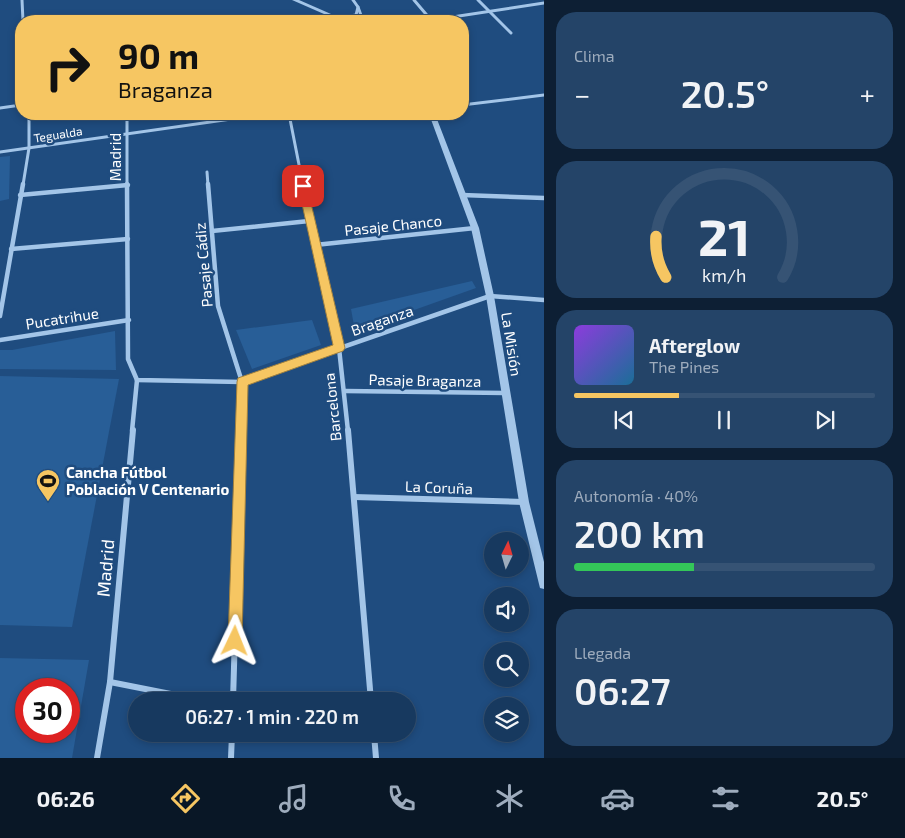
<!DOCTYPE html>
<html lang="es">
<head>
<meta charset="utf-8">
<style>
  body { margin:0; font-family:"Exo 2",sans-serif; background:#244468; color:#f1f3f6; height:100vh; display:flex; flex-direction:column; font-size:19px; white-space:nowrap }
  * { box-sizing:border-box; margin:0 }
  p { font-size:16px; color:#9eacbd }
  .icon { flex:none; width:28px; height:28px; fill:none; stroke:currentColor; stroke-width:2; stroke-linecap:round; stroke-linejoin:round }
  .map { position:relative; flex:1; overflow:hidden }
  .panel { display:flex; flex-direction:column; gap:12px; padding:12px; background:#0d1f34; width:361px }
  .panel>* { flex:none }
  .guide { position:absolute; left:15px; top:15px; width:454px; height:105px; border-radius:20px; box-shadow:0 2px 8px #0003,0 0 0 1px #365374; background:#f6c662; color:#111; overflow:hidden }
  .needle { width:32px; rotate:5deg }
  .controls { position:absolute; left:484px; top:532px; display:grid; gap:10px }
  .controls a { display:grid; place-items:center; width:45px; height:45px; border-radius:50%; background:#17395f; box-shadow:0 2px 8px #0003,0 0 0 1px #365374; font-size:25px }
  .speed { position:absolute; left:15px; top:678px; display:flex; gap:10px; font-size:25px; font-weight:700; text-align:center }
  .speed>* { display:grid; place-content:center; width:65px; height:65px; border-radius:50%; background:#17395f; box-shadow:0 2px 8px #0003,0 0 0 1px #365374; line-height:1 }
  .speed .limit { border:8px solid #d22; background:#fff; color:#111 }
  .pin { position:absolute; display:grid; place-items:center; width:42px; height:42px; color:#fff; margin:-21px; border-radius:10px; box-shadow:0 2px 8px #0006 }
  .me { position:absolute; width:55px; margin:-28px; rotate:2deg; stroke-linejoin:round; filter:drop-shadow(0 0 4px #0008) }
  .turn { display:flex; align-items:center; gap:18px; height:105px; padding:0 20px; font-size:22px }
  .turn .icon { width:65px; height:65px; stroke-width:2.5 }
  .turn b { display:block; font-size:35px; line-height:42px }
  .big { font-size:38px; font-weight:600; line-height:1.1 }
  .panel .tile { flex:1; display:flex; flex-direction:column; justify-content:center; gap:8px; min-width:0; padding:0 18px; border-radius:20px; background:#244468 }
  .panel .dial { align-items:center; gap:0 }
  .dial svg { height:130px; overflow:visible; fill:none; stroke:#365374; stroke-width:7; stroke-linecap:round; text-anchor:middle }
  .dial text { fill:#f1f3f6; stroke:none }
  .song { display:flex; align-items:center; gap:15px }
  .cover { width:60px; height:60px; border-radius:8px; background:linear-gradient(135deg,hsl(270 70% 55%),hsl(200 70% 35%)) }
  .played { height:5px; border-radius:2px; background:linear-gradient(90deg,#f6c662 35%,#365374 35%) }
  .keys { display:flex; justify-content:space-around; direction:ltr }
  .heat { display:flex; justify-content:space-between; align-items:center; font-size:28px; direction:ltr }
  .charge { height:8px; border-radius:4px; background:linear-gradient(90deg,#34c759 40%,#365374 0) }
  .trip { position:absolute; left:128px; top:692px; width:288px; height:50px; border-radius:25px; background:#17395f; box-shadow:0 2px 8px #0003,0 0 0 1px #365374; font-weight:600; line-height:50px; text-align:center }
  .dock { display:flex; height:80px; justify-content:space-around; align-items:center; background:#091726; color:#9eacbd }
  .dock .icon { width:35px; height:35px }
  .dock .current { color:#f6c662 }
  .dock b { font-size:22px; color:#f1f3f6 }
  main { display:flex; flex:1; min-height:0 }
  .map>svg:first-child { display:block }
</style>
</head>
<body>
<main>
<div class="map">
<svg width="544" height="758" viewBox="0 0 544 758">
  <rect width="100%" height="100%" fill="#1f4c7f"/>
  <!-- green -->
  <g fill="#285e97" fill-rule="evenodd">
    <path d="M10,156L9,199L0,201V157Z"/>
    <path d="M472,281L476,288L355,331L351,309Z"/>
    <path d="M312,320L321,345L252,369L236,330Z"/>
    <path d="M115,331L116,370L0,369V350H12Z"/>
    <path d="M0,376L119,379L72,627L0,625Z"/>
    <path d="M0,658L89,660L72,758H0ZM26,689H69V731H26Z"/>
  </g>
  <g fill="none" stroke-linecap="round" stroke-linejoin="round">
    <!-- minor-far2 -->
    <g stroke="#a3c5e8" stroke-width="3">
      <path d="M22,0L23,21"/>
      <path d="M353,0L358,7L363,21"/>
      <path d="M414,0L431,20"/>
      <path d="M478,0L511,33"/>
      <path d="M338,18L356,15L358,7"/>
      <path d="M426,21L544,3"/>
      <path d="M462,105L544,95"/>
      <path d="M0,108L21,105"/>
      <path d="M127,114V185"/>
      <path d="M289,114L303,185"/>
      <path d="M0,152L266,114"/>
      <path d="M207,172L208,185"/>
      <path d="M23,185L29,148V114"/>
      <path d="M125,185H128"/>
    </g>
    <!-- minor-far1 -->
    <g stroke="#a3c5e8" stroke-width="4.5">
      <path d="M127,184L128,359L137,380L242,382L490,296L544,300"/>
      <path d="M208,184L218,306L242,382L241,431"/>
      <path d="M303,184L339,348L348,431"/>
      <path d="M20,195L128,185"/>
      <path d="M462,195L544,198"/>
      <path d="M212,231L309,221"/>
      <path d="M315,245L475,228"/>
      <path d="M11,249L128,239"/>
      <path d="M0,316L23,184"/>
      <path d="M0,340L129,320"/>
      <path d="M345,391L505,393"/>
      <path d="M132,431L137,380"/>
    </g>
    <!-- minor -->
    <g stroke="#a3c5e8" stroke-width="6">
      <path d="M348,430L371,701"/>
      <path d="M354,497L524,502"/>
      <path d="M110,682L206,701"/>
      <path d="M233,701L241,430"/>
      <path d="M374,734L376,758"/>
      <path d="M97,758L110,682L133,430"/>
      <path d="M231,758L232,734"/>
    </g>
    <!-- tertiary -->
    <g fill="#a3c5e8" fill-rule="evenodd">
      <path d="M292,0H299L347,21H340Z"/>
      <path d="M429,114H435L479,228L494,296L529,502L544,562V589L540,588L539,584L519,502L486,296L471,228Z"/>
    </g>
  </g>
  <!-- route -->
  <path fill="#f6c662" stroke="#a08140" d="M303,182L307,186L345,348L343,351L248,385L242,641L240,647L235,649L230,647L228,641L237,382L238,378L333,345L298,186Z"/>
  <!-- icons -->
  <defs>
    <g id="stadium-pin" transform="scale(1.25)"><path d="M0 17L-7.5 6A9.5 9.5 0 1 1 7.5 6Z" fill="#f6c662" stroke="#1f4c7f"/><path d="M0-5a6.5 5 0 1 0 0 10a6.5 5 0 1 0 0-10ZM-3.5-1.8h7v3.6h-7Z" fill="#111"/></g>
  </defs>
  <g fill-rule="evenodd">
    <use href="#stadium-pin" x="48" y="481"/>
  </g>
  <g text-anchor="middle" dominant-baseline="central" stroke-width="5" stroke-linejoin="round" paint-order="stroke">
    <!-- far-street labels -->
    <g font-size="12" fill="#fff" stroke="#1f4c7f">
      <text transform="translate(58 134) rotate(-9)">Tegualda</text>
    </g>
    <!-- street labels -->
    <g font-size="15" fill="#fff" stroke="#1f4c7f">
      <text transform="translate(115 157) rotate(-90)">Madrid</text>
      <text transform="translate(393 225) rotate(-6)">Pasaje Chanco</text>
      <text transform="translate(203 265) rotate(-95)">Pasaje Cádiz</text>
      <text transform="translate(62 318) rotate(-9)">Pucatrihue</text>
      <text transform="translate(382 320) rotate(-19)">Braganza</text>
      <text transform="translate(512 344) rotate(81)">La Misión</text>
      <text transform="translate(425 380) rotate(1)">Pasaje Braganza</text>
      <text transform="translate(332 407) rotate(-96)">Barcelona</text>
      <text transform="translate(439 487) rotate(2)">La Coruña</text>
    </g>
    <!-- poi labels -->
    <g font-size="15" font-weight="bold" fill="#fff" stroke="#1f4c7f" text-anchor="start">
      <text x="66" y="472">Cancha Fútbol<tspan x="66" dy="17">Población V Centenario</tspan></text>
    </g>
    <!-- near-street labels -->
    <g font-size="18" fill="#fff" stroke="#1f4c7f">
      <text transform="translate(105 568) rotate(-85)">Madrid</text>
    </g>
  </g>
</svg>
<div class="controls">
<a><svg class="needle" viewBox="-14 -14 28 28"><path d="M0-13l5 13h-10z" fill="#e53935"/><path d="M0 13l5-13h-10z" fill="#9eacbd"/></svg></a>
<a><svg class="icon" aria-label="sound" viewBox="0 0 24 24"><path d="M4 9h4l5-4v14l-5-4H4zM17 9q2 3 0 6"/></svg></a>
<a><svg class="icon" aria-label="search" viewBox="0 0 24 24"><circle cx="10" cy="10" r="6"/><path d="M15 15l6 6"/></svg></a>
<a><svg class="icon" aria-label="layers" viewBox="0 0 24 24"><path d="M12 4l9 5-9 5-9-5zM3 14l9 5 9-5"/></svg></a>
</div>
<div class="speed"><div class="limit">30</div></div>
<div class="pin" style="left:303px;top:186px;background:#d93025"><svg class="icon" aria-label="arrive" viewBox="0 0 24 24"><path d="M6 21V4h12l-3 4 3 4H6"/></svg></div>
<svg class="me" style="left:235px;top:641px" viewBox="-20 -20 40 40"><path d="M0-17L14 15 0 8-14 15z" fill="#f6c662" stroke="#fff" stroke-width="4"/></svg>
<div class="trip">06:27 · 1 min · 220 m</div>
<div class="guide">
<div class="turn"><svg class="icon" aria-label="right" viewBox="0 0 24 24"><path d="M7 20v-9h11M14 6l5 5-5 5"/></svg><div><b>90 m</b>Braganza</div></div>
</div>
</div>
<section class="panel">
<div class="tile"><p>Clima</p>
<div class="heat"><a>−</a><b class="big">20.5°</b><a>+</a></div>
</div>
<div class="tile dial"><svg viewBox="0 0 100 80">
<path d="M14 69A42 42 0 1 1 86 69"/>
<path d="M14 69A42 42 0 0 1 8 44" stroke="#f6c662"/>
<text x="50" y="56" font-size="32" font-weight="700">21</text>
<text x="50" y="72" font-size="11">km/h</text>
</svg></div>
<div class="tile">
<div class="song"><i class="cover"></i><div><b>Afterglow</b><p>The Pines</p></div></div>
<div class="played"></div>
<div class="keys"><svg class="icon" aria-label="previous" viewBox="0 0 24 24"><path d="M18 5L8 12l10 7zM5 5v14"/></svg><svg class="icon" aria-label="pause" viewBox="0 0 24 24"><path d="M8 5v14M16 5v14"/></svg><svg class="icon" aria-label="next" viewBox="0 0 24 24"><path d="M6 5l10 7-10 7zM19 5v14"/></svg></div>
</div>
<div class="tile"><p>Autonomía · 40%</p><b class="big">200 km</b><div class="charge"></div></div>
<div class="tile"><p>Llegada</p><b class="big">06:27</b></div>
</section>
</main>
<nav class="dock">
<b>06:26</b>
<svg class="icon current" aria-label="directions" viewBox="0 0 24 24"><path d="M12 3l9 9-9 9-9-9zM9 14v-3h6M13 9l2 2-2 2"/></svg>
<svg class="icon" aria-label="music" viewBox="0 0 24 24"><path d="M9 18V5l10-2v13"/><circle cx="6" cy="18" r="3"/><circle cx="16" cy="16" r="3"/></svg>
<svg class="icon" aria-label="phone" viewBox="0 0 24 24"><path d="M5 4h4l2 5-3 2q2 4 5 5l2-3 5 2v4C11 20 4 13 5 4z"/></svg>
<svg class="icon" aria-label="climate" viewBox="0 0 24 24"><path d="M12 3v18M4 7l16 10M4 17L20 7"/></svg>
<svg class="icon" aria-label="car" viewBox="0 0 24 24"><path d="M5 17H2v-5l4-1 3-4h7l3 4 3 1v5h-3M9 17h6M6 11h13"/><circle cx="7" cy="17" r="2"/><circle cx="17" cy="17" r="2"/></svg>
<svg class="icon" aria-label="filters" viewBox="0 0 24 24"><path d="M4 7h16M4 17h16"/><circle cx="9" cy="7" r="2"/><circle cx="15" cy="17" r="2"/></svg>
<b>20.5°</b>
</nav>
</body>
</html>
